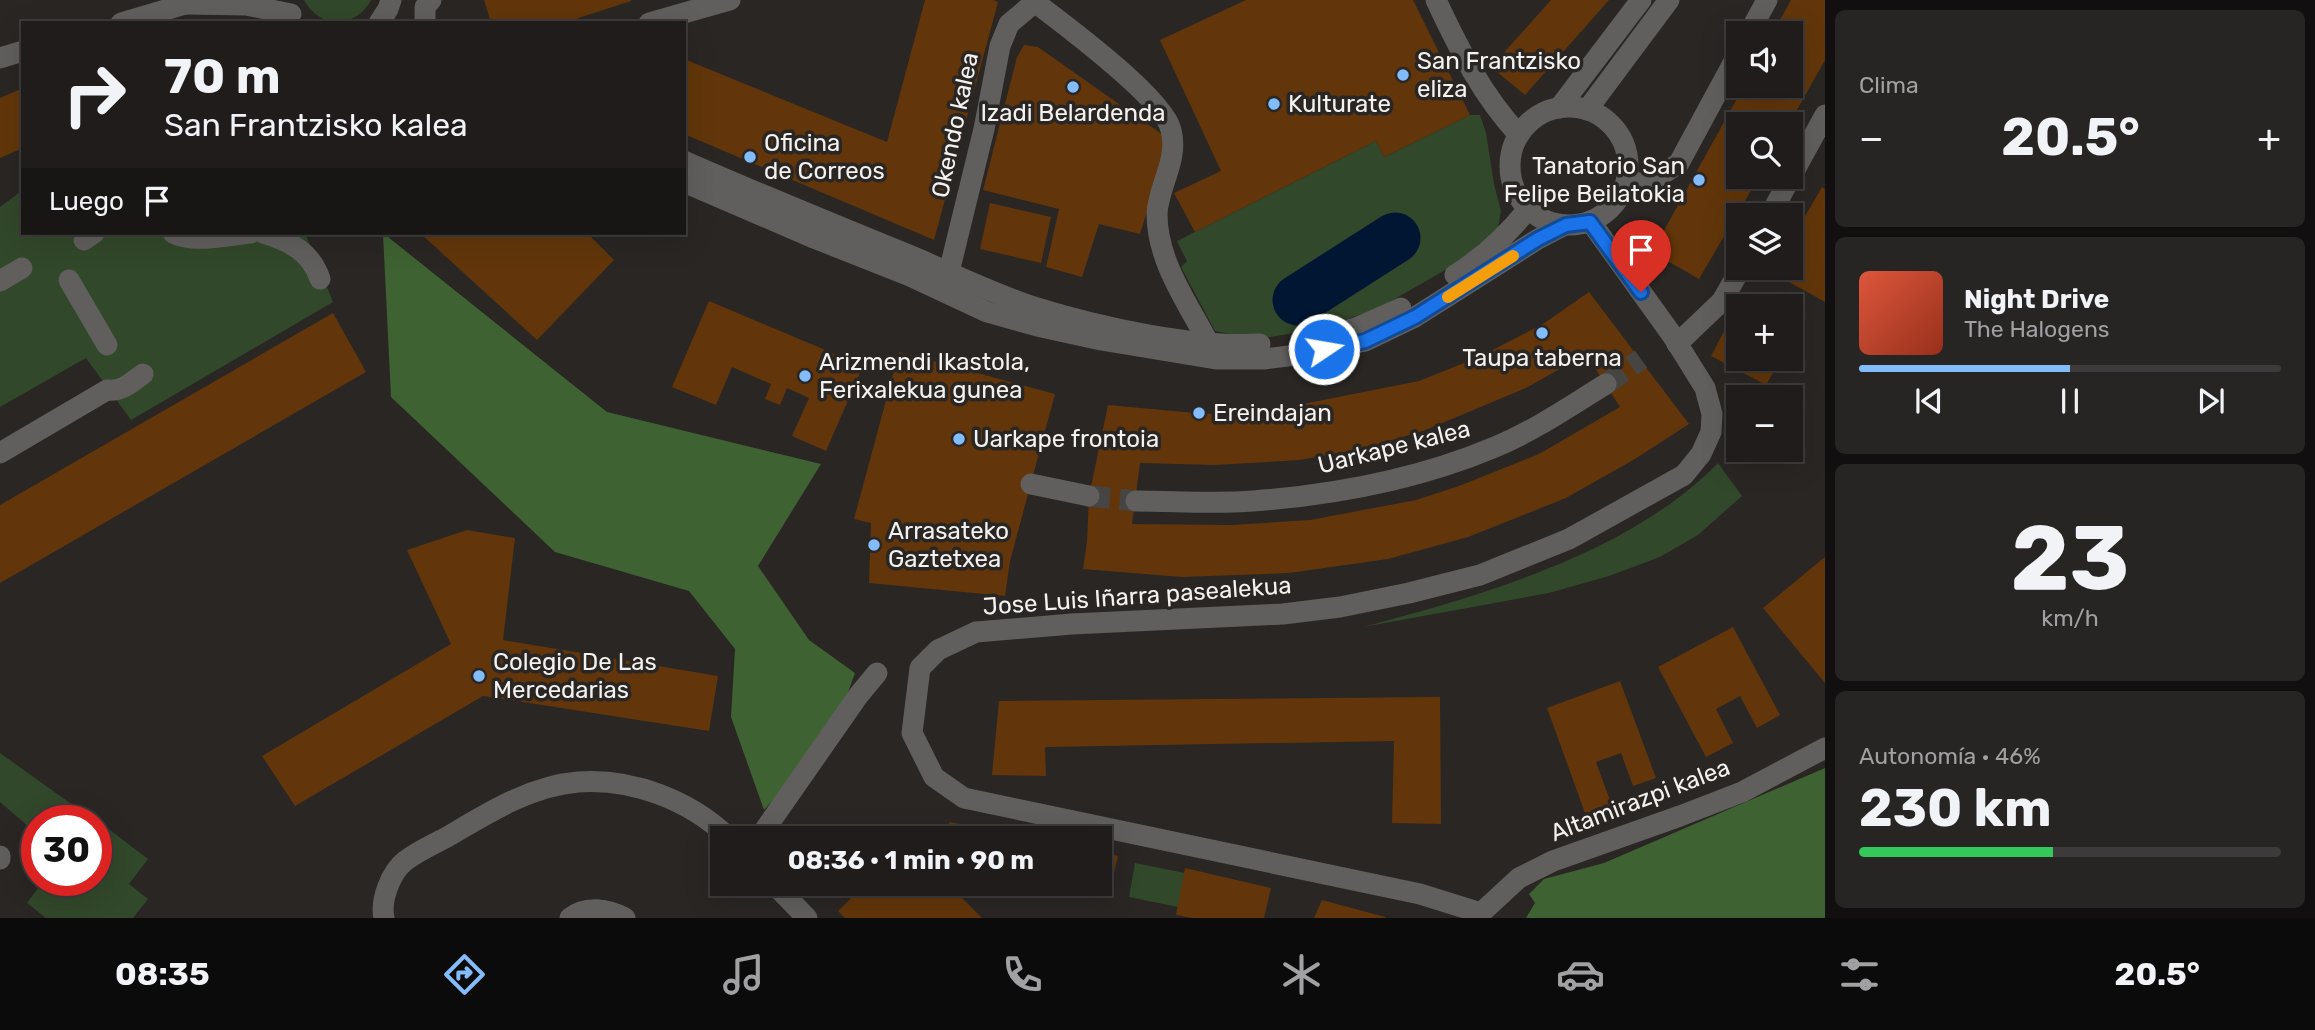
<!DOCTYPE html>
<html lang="es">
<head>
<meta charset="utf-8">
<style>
  body { margin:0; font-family:Rubik,sans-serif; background:#272524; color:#f1f3f6; height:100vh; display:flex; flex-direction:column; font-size:26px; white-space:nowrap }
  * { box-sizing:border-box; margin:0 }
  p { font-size:23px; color:#a1a1a3 }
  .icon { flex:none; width:38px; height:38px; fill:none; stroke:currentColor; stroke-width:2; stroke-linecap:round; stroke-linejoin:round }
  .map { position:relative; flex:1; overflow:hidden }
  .details { display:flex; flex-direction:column; gap:10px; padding:10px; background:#110f0f; width:490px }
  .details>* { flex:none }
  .banner { position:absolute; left:21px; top:21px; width:665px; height:214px; border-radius:0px; box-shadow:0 7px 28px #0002,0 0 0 2px #3c3a3a; background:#1f1c1b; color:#f1f3f6; overflow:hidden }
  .tools { position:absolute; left:1726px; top:21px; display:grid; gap:14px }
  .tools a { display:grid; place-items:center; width:77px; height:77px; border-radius:0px; background:#1f1c1b; box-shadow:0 7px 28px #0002,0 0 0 2px #3c3a3a; font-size:35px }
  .speed { position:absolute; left:21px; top:805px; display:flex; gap:14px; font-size:35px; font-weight:700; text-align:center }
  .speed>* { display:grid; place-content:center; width:91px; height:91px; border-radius:50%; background:#1f1c1b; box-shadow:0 7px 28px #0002,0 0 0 2px #3c3a3a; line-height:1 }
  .speed .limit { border:10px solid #d22; background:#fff; color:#111 }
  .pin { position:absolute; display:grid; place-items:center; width:60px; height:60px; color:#fff; margin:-72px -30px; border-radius:50% 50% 50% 0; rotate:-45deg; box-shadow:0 0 7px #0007 }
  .pin .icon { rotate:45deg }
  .me { position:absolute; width:77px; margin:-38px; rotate:78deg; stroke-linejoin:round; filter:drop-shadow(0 0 5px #0008) }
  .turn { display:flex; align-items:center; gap:24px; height:147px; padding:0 28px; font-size:32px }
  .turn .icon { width:91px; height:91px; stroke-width:2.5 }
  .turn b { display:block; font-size:49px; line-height:60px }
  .then { display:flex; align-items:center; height:66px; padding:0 28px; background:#0003; gap:14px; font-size:26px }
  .big { font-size:52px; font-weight:700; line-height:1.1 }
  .details .card { flex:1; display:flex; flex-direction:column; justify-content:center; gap:10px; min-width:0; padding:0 24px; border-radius:10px; background:#272524 }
  .details .dial { align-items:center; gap:0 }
  .dial b { font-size:91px; line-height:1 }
  .song { display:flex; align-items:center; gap:21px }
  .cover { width:84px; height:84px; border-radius:10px; background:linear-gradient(135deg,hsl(10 70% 55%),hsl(10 70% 35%)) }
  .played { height:7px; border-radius:4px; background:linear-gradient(90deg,#83bcfb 50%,#3c3a3a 50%) }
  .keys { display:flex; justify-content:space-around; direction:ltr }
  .heat { display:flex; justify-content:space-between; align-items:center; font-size:38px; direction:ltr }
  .charge { height:10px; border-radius:5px; background:linear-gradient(90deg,#34c759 46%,#3c3a3a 0) }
  .trip { position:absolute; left:710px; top:826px; width:402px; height:70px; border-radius:0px; background:#1f1c1b; box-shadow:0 7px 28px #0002,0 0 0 2px #3c3a3a; font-weight:700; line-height:70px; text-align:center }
  .tab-bar { display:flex; height:112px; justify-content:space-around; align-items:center; background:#0c0b0b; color:#a1a1a3 }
  .tab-bar .icon { width:49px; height:49px }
  .tab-bar .selected { color:#83bcfb }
  .tab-bar b { font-size:32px; color:#f1f3f6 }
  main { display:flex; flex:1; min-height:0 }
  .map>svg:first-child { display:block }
</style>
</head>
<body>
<main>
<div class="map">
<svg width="1825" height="918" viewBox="0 0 1825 918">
  <rect width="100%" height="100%" fill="#292624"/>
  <!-- green -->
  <g fill="#32482a">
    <path d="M304,0H371C356,29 319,29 304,0Z"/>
    <path d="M1470,115H1480L1486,133L1494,184L1501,211L1498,228L1482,249L1377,309L1314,330L1257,339L1215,331L1181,267L1187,261L1177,241L1376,141L1384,157Z"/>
    <path d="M23,190V233H305L333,302L131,420L86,358L0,407V207Z"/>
    <path d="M1718,463L1742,496L1698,535L1660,557L1609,576L1549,593L1363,627C1482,595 1629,554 1718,463Z"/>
    <path d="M0,753L77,808L67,821H37V834L0,802Z"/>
    <path d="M93,817L148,859L129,884L148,899L133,918H46L27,903L44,880H96V821H90Z"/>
    <path d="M1135,863L1185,873L1178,907L1129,897Z"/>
  </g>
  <!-- forest -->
  <g fill="#3f6232">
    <path d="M383,233L607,412L821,464L758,566L809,640L855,673L834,731L764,810L731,717L735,649L689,591L555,552L391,397Z"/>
    <path d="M1825,768V918H1526L1535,903L1529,894L1544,879L1604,863Z"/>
  </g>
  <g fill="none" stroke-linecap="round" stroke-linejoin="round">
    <!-- river -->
    <path stroke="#001633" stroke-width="51" d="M1298,300L1395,238"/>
  </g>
  <!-- building -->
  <g fill="#62360a" fill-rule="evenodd">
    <path d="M484,0H631V1L563,23H491Z"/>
    <path d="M925,0H993L998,2L934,240L684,134V59L887,142Z"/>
    <path d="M1246,0H1413L1470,115L1384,157L1376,141L1195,232L1174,193L1221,171L1160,40Z"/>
    <path d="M1551,0H1609L1525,95L1491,67Z"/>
    <path d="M1791,0H1825V60L1789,124H1738V177H1759L1699,279L1652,252L1744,86H1790V33H1773Z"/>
    <path d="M1024,45L1038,47L1163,135L1165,154L1140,234L1099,224L1082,277L1046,267L1059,209L983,190L1017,57Z"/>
    <path d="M23,88V148L0,158V98Z"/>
    <path d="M1822,187L1825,189V302L1773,273L1775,268H1790V242Z"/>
    <path d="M990,203L1051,217L1041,263L980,249Z"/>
    <path d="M420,233H587L614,260L537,340Z"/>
    <path d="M1589,292L1689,424L1635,459L1566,498L1468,537L1388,559L1289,573L1182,577L1083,569L1087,542L1089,496L1108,405L1206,414L1268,411L1419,381L1479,357L1543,324ZM1586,354L1620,407L1539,454L1459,486L1416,500L1310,520L1232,525L1132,524L1140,463L1215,465L1300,460L1361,449L1423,431L1526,388Z"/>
    <path d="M1741,299L1754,306H1738V359H1781L1766,385L1711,356Z"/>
    <path d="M709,301L863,366L826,451L792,436L809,398L787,388L780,405L765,399L771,384L732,367L716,405L672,387Z"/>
    <path d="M333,313L366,372L0,583V505Z"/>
    <path d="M899,352L1055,394L1010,561L1005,596L869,583L871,523L854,519Z"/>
    <path d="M467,530L515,538L503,640L718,676L709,731L483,696L295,806L262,756L451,644L407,550Z"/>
    <path d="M1825,557V683L1763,608Z"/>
    <path d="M1733,627L1780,715L1757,728L1740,696L1716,709L1733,743L1706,757L1658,667Z"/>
    <path d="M1620,681L1656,778L1633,786L1621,753L1596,762L1615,814L1589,824L1547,708Z"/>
    <path d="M1440,697L1441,824L1392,823L1394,741L1045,747L1046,776L992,775L999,701Z"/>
    <path d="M950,822L1024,837V838H937Z"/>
    <path d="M1101,852L1118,856L1108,898L1042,885L1101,884Z"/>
    <path d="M1185,868L1271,888L1264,918H1192L1176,915Z"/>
    <path d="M866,884H948L982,918H845L838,911Z"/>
    <path d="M1322,900L1385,917V918H1314Z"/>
  </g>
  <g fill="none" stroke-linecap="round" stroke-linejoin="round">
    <!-- minor-tunnel -->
    <g stroke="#474543" stroke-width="21" stroke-dasharray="21 10" stroke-linecap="butt">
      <path d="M1606,384L1641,359"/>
      <path d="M1089,496L1136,501"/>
    </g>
    <!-- minor -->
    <g stroke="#605f5d" stroke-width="21">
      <path d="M1032,0C1062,23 1163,97 1171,130C1179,160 1158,186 1157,214C1157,261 1187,302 1208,342"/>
      <path d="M1436,0C1459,49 1482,95 1519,135"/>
      <path d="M186,4L246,5L291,14"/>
      <path d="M121,23L199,0"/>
      <path d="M379,23L388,9L391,0"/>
      <path d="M425,23V7L431,0"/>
      <path d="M649,23L730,0"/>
      <path d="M1749,33L1767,0"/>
      <path d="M0,58L23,51"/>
      <circle cx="1569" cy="166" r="59"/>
      <path d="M1559,108L1641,0"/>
      <path d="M1587,110L1669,0"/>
      <path d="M684,161C761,195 838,226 916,258C955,275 994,294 1034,307C1098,327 1194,348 1260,344"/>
      <path d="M684,182L814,238L910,276L987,312L1037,326L1101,340L1216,359H1264L1304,354L1365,341L1415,317L1538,239L1565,225"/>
      <path d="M1626,184L1651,182L1679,163L1738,54"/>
      <path d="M1770,215L1825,115"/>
      <path d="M173,233C195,244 227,235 251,233"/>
      <path d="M263,233C290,241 311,252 320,279"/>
      <path d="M84,240L94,233"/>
      <path d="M949,272L984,129L1000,46L1009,24L1035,2"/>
      <path d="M1455,275C1484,257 1507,235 1528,209"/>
      <path d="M69,280L107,345"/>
      <path d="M0,281L22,268"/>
      <path d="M1330,335L1356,328L1401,308"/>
      <path d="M1677,344L1722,301L1741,268"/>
      <path d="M0,453L107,390C122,392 132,382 143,374"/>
      <path d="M1031,484L1089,496"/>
      <path d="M1136,501C1175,501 1214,504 1253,501C1334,495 1419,479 1495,447C1534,431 1570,406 1606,384"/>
      <path d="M759,838L858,696L877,673"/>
      <path d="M0,856V859"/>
      <path d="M774,884L807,918"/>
      <path d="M1481,913L1519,878L1553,861L1680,816L1742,792L1825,748"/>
      <path d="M384,918C380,900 391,872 405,861C418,851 434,844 447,837C488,813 530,786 578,782C632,778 690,800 729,838"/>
      <path d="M570,918C586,905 608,909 625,918"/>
      <path d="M1479,918L1481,913L1420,894L964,798L934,777L912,733L920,668L938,650L976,632L1072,624L1283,614L1340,607L1409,593L1480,575L1569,539L1684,475L1701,454L1711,432L1712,414L1705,388L1672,335L1590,221"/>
    </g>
  </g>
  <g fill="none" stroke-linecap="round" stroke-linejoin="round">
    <!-- route casing -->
    <g stroke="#114b97" stroke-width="18">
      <path id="route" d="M1324,349L1365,341L1415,317L1538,239L1566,225L1590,222L1641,292"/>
    </g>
    <!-- route -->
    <use href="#route" stroke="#1a73e8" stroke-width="12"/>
    <!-- slow -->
    <path stroke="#f59e0b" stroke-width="12" d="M1448,297L1513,256"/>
  </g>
  <!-- markers -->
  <g fill="#83bcfb" stroke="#292624" stroke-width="2.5">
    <circle cx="1403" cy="75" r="7"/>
    <circle cx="1073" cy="87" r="7"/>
    <circle cx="1274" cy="104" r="7"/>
    <circle cx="750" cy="157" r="7"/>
    <circle cx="1699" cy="180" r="7"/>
    <circle cx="1542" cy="333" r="7"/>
    <circle cx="805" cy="376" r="7"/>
    <circle cx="1199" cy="413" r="7"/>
    <circle cx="959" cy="439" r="7"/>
    <circle cx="874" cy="545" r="7"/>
    <circle cx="479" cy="676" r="7"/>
  </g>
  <g text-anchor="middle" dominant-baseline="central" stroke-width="7" stroke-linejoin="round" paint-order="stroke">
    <!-- poi labels -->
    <g font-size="24" fill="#f4f2f0" stroke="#292624" text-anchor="start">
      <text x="1417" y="61">San Frantzisko<tspan x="1417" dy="28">eliza</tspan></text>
      <text x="1288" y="104">Kulturate</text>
      <text x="1073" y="113" text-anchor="middle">Izadi Belardenda</text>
      <text x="764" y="143">Oficina<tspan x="764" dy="28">de Correos</tspan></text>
      <text x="1685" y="166" text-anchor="end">Tanatorio San<tspan x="1685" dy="28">Felipe Beilatokia</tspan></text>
      <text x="1542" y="358" text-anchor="middle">Taupa taberna</text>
      <text x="819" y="362">Arizmendi Ikastola,<tspan x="819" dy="28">Ferixalekua gunea</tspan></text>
      <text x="1213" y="413">Ereindajan</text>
      <text x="973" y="439">Uarkape frontoia</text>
      <text x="888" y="531">Arrasateko<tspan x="888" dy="28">Gaztetxea</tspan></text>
      <text x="493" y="662">Colegio De Las<tspan x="493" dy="28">Mercedarias</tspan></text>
    </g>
    <!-- street labels -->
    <g font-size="24" fill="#f4f2f0" stroke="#292624">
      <text transform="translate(955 125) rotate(-78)">Okendo kalea</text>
      <text transform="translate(1394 447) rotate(-14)">Uarkape kalea</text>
      <text transform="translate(1137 596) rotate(-4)">Jose Luis Iñarra pasealekua</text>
      <text transform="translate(1640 800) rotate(-21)">Altamirazpi kalea</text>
    </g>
  </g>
</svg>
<div class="tools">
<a><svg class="icon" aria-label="sound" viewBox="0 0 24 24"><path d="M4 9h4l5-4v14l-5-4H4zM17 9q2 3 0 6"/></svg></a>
<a><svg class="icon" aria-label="search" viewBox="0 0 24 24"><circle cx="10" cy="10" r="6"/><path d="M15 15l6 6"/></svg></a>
<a><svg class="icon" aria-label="layers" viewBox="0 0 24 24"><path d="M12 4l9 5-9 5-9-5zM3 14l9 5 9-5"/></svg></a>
<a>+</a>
<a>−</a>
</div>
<div class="speed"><div class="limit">30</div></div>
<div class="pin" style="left:1641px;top:292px;background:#d93025"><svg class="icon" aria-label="arrive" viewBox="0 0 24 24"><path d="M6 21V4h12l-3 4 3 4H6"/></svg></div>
<svg class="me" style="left:1324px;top:349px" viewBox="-20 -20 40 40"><circle r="17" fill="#1a73e8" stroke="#fff" stroke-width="3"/><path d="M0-11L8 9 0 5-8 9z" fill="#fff"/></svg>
<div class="trip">08:36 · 1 min · 90 m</div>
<div class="banner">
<div class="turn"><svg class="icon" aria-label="right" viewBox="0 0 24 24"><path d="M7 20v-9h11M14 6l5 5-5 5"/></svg><div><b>70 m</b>San Frantzisko kalea</div></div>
<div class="then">Luego<svg class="icon" aria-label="arrive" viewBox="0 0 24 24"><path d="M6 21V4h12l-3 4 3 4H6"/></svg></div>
</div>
</div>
<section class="details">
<div class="card"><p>Clima</p>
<div class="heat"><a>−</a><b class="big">20.5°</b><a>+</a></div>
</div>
<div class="card">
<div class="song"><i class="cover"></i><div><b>Night Drive</b><p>The Halogens</p></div></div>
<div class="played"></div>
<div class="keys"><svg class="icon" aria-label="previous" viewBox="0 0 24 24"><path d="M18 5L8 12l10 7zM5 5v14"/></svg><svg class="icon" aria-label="pause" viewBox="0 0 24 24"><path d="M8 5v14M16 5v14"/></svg><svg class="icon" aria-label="next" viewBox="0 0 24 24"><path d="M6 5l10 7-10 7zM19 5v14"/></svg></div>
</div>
<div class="card dial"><b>23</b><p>km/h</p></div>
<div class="card"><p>Autonomía · 46%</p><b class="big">230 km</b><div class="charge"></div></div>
</section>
</main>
<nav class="tab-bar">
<b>08:35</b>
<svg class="icon selected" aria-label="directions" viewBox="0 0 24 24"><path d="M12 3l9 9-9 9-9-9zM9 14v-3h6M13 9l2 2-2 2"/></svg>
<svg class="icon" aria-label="music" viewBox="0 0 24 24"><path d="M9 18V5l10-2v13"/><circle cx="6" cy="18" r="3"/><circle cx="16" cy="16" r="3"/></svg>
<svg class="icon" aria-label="phone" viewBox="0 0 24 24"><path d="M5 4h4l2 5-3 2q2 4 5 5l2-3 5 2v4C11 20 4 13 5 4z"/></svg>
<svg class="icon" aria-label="climate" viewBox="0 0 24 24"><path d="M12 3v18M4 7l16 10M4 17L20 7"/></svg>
<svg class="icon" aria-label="car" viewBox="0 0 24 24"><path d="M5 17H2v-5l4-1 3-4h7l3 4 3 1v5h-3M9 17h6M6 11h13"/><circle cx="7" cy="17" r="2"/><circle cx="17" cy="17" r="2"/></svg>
<svg class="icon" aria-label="filters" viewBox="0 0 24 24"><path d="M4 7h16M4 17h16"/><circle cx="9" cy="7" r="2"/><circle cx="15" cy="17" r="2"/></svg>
<b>20.5°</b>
</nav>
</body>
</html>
